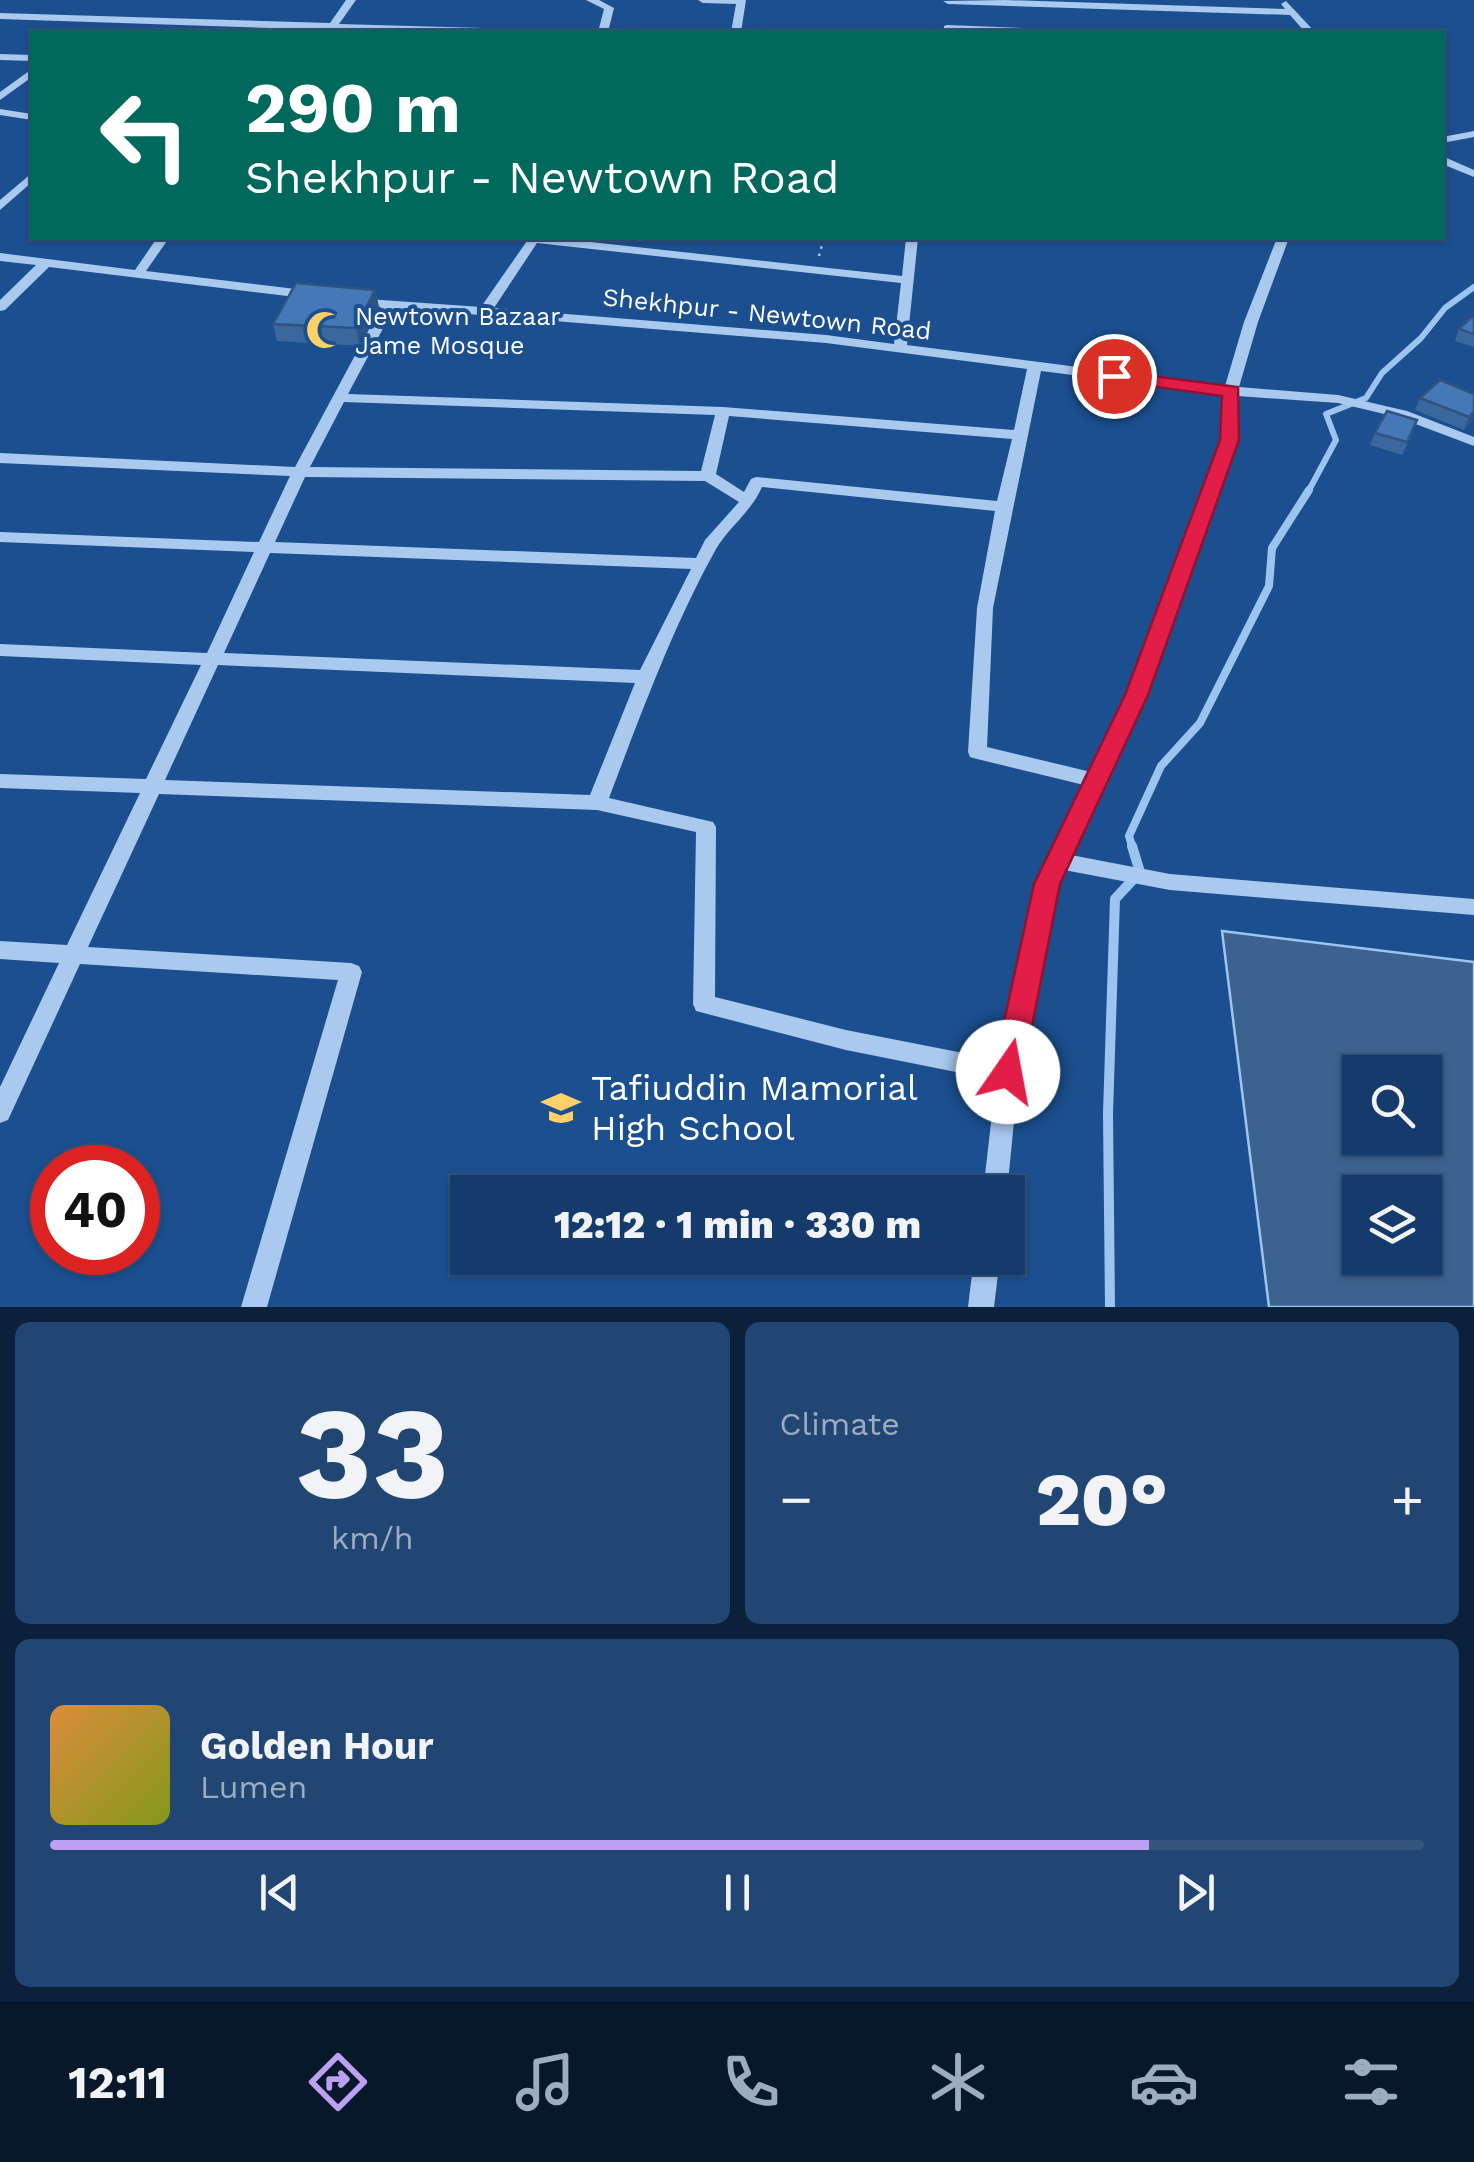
<!DOCTYPE html>
<html lang="en">
<head>
<meta charset="utf-8">
<style>
  body { margin:0; font-family:"Work Sans",sans-serif; background:#214673; color:#f1f3f6; height:100vh; display:flex; flex-direction:column; font-size:38px; white-space:nowrap }
  * { box-sizing:border-box; margin:0 }
  p { font-size:32px; color:#9dadc1 }
  .icon { flex:none; width:55px; height:55px; fill:none; stroke:currentColor; stroke-width:2; stroke-linecap:round; stroke-linejoin:round }
  .map { position:relative; height:1307px; overflow:hidden }
  .details { display:flex; flex-direction:column; gap:15px; padding:15px; background:#0b203b; flex:1 }
  .details>* { flex:none }
  .banner { position:absolute; left:30px; top:30px; width:1415px; height:210px; border-radius:0px; box-shadow:0 2px 8px #0004,0 0 0 2px #33557e; background:#00695c; color:#fff; overflow:hidden }
  .tools { position:absolute; left:1342px; top:1055px; display:grid; gap:20px }
  .tools a { display:grid; place-items:center; width:100px; height:100px; border-radius:0px; background:#143b6b; box-shadow:0 2px 8px #0004,0 0 0 2px #33557e; font-size:50px }
  .speed { position:absolute; left:30px; top:1145px; display:flex; gap:20px; font-size:50px; font-weight:700; text-align:center }
  .speed>* { display:grid; place-content:center; width:130px; height:130px; border-radius:50%; background:#143b6b; box-shadow:0 2px 8px #0004,0 0 0 2px #33557e; line-height:1 }
  .speed .limit { border:15px solid #d22; background:#fff; color:#111 }
  .pin { position:absolute; display:grid; place-items:center; width:85px; height:85px; color:#fff; margin:-42px; border:5px solid #fff; border-radius:50%; box-shadow:0 2px 10px #0007 }
  .me { position:absolute; width:110px; margin:-55px; rotate:12deg; stroke-linejoin:round; filter:drop-shadow(0 0 8px #0008) }
  .turn { display:flex; align-items:center; gap:35px; height:210px; padding:0 50px; font-size:45px }
  .turn .icon { width:130px; height:130px; stroke-width:2.5 }
  .turn b { display:block; font-size:70px; line-height:85px }
  .big { font-size:75px; font-weight:800; line-height:1.1 }
  .details .card { flex:1; display:flex; flex-direction:column; justify-content:center; gap:15px; min-width:0; padding:0 35px; border-radius:15px; background:#214673 }
  .details .dial { align-items:center; gap:0 }
  .dial b { font-size:130px; line-height:1 }
  .song { display:flex; align-items:center; gap:30px }
  .cover { width:120px; height:120px; border-radius:15px; background:linear-gradient(135deg,hsl(30 70% 55%),hsl(70 70% 35%)) }
  .played { height:10px; border-radius:5px; background:linear-gradient(90deg,#bca0f2 80%,#33557e 80%) }
  .keys { display:flex; justify-content:space-around; direction:ltr }
  .heat { display:flex; justify-content:space-between; align-items:center; font-size:55px; direction:ltr }
  .details .tiles { flex:1; display:grid; gap:15px; grid-template-columns:1fr 1fr }
  .card:last-child { grid-column:span 2 }
  .trip { position:absolute; left:450px; top:1175px; width:575px; height:100px; border-radius:0px; background:#143b6b; box-shadow:0 2px 8px #0004,0 0 0 2px #33557e; font-weight:800; line-height:100px; text-align:center }
  .dock { display:flex; height:160px; justify-content:space-around; align-items:center; background:#08182b; color:#9dadc1 }
  .dock .icon { width:70px; height:70px }
  .dock .on { color:#bca0f2 }
  .dock b { font-size:45px; color:#f1f3f6 }
  .map>svg:first-child { display:block }
</style>
</head>
<body>
<div class="map">
<svg width="1474" height="1307" viewBox="0 0 1474 1307">
  <rect width="100%" height="100%" fill="#1b4f8f"/>
  <!-- water -->
  <path fill="#3c6290" stroke="#9cc4f0" stroke-width="2.5" fill-rule="evenodd" d="M1222,931L1474,962V1307H1269ZM1360,1072H1425V1138H1360ZM1360,1192H1425V1258H1360Z"/>
  <g fill="none" stroke-linecap="round" stroke-linejoin="round">
    <!-- stream-far2 -->
    <path stroke="#9cc4f0" stroke-width="6" d="M1308,492L1336,440L1326,414L1366,398L1382,373L1421,338L1445,308L1474,287"/>
    <!-- stream-far1 -->
    <path stroke="#9cc4f0" stroke-width="8" d="M1133,849L1129,836L1161,766L1200,723L1269,586L1272,548L1309,490"/>
    <!-- stream -->
    <path stroke="#9cc4f0" stroke-width="10" d="M1110,1307L1108,1113L1115,899L1140,872L1132,846"/>
    <!-- path -->
    <path stroke="#a9c9ee" stroke-width="2.5" stroke-dasharray="2.5 5" stroke-linecap="butt" d="M819,256L824,238"/>
    <!-- minor -->
    <g fill="#a9c9ee" fill-rule="evenodd">
      <path d="M346,0H356L339,24L517,29L522,32L332,30L0,19V13L330,23Z"/>
      <path d="M586,0H599L614,8L608,32H598L604,9Z"/>
      <path d="M698,0H746L741,32H731L736,4L703,3Z"/>
      <path d="M1005,0L1285,9L1281,4L1286,1L1315,32H1305L1290,15L948,4L943,1Z"/>
      <path d="M947,25L1049,29L1054,32L944,30V26Z"/>
      <path d="M0,54L32,55V61L0,60Z"/>
      <path d="M32,69V77L0,100V92Z"/>
      <path d="M0,109L32,114V120L0,115Z"/>
      <path d="M1474,131V137L1442,143V137Z"/>
      <path d="M1442,156L1474,170V177L1442,164Z"/>
      <path d="M32,173V182L0,210V200Z"/>
      <path d="M157,238H169L146,271L312,291L319,295L312,299L49,267L5,310L0,311V300L36,265L0,261V253L135,270Z"/>
      <path d="M529,238H554L902,276L906,238H918L907,345L1225,386L1244,322L1277,238H1289L1258,322L1239,387L1338,395L1407,411L1474,437V446L1397,417L1338,403L1238,396L1237,441L1146,695L1071,855L1170,874L1474,899V915L1170,890L1064,870L1057,884L1019,1072L1007,1192H983L996,1080L846,1050L696,1011L693,1004L696,832L597,810L159,794L88,947L351,963L359,966L362,972L267,1307H241L338,980L80,964L8,1120L0,1123V1087L59,963L0,959V941L67,945L140,793L0,788V774L146,779L201,665L0,656V644L207,653L254,552L0,542V532L259,542L290,476L0,463V453L295,467L381,307L353,304V298L481,307ZM537,243L901,283L894,344L826,335L494,308ZM394,308L826,343L1027,369L1014,430L723,407L348,394ZM1041,371L1224,394L1223,441L1128,695L1091,772L987,747L993,608ZM344,402L715,415L701,471L310,467ZM729,416L1012,439L997,501L756,477L751,479L744,492L716,474ZM305,477L705,481L739,502L705,540L696,558L275,542ZM762,487L995,511L977,608L968,752L970,757L977,759L1084,785L1037,884L999,1060L846,1030L715,997L716,827L713,822L609,798C641,714 672,628 716,549C729,527 751,512 762,487ZM270,553L691,569L640,670L224,653ZM218,665L635,683L590,795L165,780Z"/>
      <path d="M974,1258H1000L994,1307H968Z"/>
    </g>
  </g>
  <!-- wall -->
  <g fill="#3a679d">
    <path d="M375,290L379,307L360,346L277,341L273,324Z"/>
    <path d="M1474,318V347L1455,341L1459,329Z"/>
    <path d="M1474,394V418L1464,430L1415,410L1420,398Z"/>
    <path d="M1413,432L1402,455L1370,445L1375,433Z"/>
  </g>
  <!-- shaded-wall -->
  <g fill="#305480">
    <path d="M375,290L379,307L360,346L356,328Z"/>
    <path d="M1474,412V418L1464,430L1469,417Z"/>
  </g>
  <!-- building -->
  <g fill="#4478b7" stroke="#305480" stroke-width="2.5">
    <path d="M296,283L375,290L356,328L273,324Z"/>
    <path d="M1471,317L1474,318V334L1459,329Z"/>
    <path d="M1440,380L1474,394V412L1469,417L1420,398Z"/>
    <path d="M1387,411L1417,420L1407,442L1375,433Z"/>
  </g>
  <!-- route -->
  <path fill="#e11d48" stroke="#92132f" stroke-width="2.5" d="M1114,371L1238,387L1239,440L1148,695L1060,884L1023,1072L1019,1082L1008,1086L998,1082L993,1072L1034,884L1125,695L1220,440L1222,396L1107,380L1104,376Z"/>
  <!-- icons -->
  <defs>
    <g id="mosque-bare" transform="scale(3)"><path d="M3.5-4.9A6 6 0 1 0 3.5 4.9A5 5 0 1 1 3.5-4.9Z" fill="#ffd166" stroke="#1b4f8f" stroke-width="2.5" paint-order="stroke"/></g>
    <g id="school-bare" transform="scale(3)"><path d="M0-5L7-2L0 1L-7-2ZM-4 1L0 2.5L4 1V4Q0 6-4 4Z" fill="#ffd166" stroke="#1b4f8f" stroke-width="2.5" paint-order="stroke"/></g>
  </defs>
  <g fill-rule="evenodd">
    <use href="#mosque-bare" x="325" y="330"/>
    <use href="#school-bare" x="561" y="1108"/>
  </g>
  <g text-anchor="middle" dominant-baseline="central" stroke-width="8" stroke-linejoin="round" paint-order="stroke">
    <!-- far-street labels -->
    <g font-size="25" fill="#fff" stroke="#1b4f8f">
      <text transform="translate(767 314) rotate(6)">Shekhpur - Newtown Road</text>
    </g>
    <!-- far-poi labels -->
    <g font-size="25" fill="#fff" stroke="#1b4f8f" text-anchor="start">
      <text x="355" y="316">Newtown Bazaar<tspan x="355" dy="29">Jame Mosque</tspan></text>
    </g>
    <!-- near-poi labels -->
    <g font-size="35" fill="#fff" stroke="#1b4f8f" text-anchor="start">
      <text x="591" y="1088">Tafiuddin Mamorial<tspan x="591" dy="40">High School</tspan></text>
    </g>
  </g>
</svg>
<div class="tools">
<a><svg class="icon" aria-label="search" viewBox="0 0 24 24"><circle cx="10" cy="10" r="6"/><path d="M15 15l6 6"/></svg></a>
<a><svg class="icon" aria-label="layers" viewBox="0 0 24 24"><path d="M12 4l9 5-9 5-9-5zM3 14l9 5 9-5"/></svg></a>
</div>
<div class="speed"><div class="limit">40</div></div>
<div class="pin" style="left:1114px;top:376px;background:#d93025"><svg class="icon" aria-label="arrive" viewBox="0 0 24 24"><path d="M6 21V4h12l-3 4 3 4H6"/></svg></div>
<svg class="me" style="left:1008px;top:1072px" viewBox="-20 -20 40 40"><circle r="19" fill="#fff"/><path d="M0-13L10 11 0 6-10 11z" fill="#e11d48"/></svg>
<div class="trip">12:12 · 1 min · 330 m</div>
<div class="banner">
<div class="turn"><svg class="icon" aria-label="left" viewBox="0 0 24 24"><path d="M17 20v-9H6M10 6l-5 5 5 5"/></svg><div><b>290 m</b>Shekhpur - Newtown Road</div></div>
</div>
</div>
<section class="details">
<div class="tiles">
<div class="card dial"><b>33</b><p>km/h</p></div>
<div class="card"><p>Climate</p>
<div class="heat"><a>−</a><b class="big">20°</b><a>+</a></div>
</div>
<div class="card">
<div class="song"><i class="cover"></i><div><b>Golden Hour</b><p>Lumen</p></div></div>
<div class="played"></div>
<div class="keys"><svg class="icon" aria-label="previous" viewBox="0 0 24 24"><path d="M18 5L8 12l10 7zM5 5v14"/></svg><svg class="icon" aria-label="pause" viewBox="0 0 24 24"><path d="M8 5v14M16 5v14"/></svg><svg class="icon" aria-label="next" viewBox="0 0 24 24"><path d="M6 5l10 7-10 7zM19 5v14"/></svg></div>
</div>
</div>
</section>
<nav class="dock">
<b>12:11</b>
<svg class="icon on" aria-label="directions" viewBox="0 0 24 24"><path d="M12 3l9 9-9 9-9-9zM9 14v-3h6M13 9l2 2-2 2"/></svg>
<svg class="icon" aria-label="music" viewBox="0 0 24 24"><path d="M9 18V5l10-2v13"/><circle cx="6" cy="18" r="3"/><circle cx="16" cy="16" r="3"/></svg>
<svg class="icon" aria-label="phone" viewBox="0 0 24 24"><path d="M5 4h4l2 5-3 2q2 4 5 5l2-3 5 2v4C11 20 4 13 5 4z"/></svg>
<svg class="icon" aria-label="climate" viewBox="0 0 24 24"><path d="M12 3v18M4 7l16 10M4 17L20 7"/></svg>
<svg class="icon" aria-label="car" viewBox="0 0 24 24"><path d="M5 17H2v-5l4-1 3-4h7l3 4 3 1v5h-3M9 17h6M6 11h13"/><circle cx="7" cy="17" r="2"/><circle cx="17" cy="17" r="2"/></svg>
<svg class="icon" aria-label="filters" viewBox="0 0 24 24"><path d="M4 7h16M4 17h16"/><circle cx="9" cy="7" r="2"/><circle cx="15" cy="17" r="2"/></svg>
</nav>
</body>
</html>
